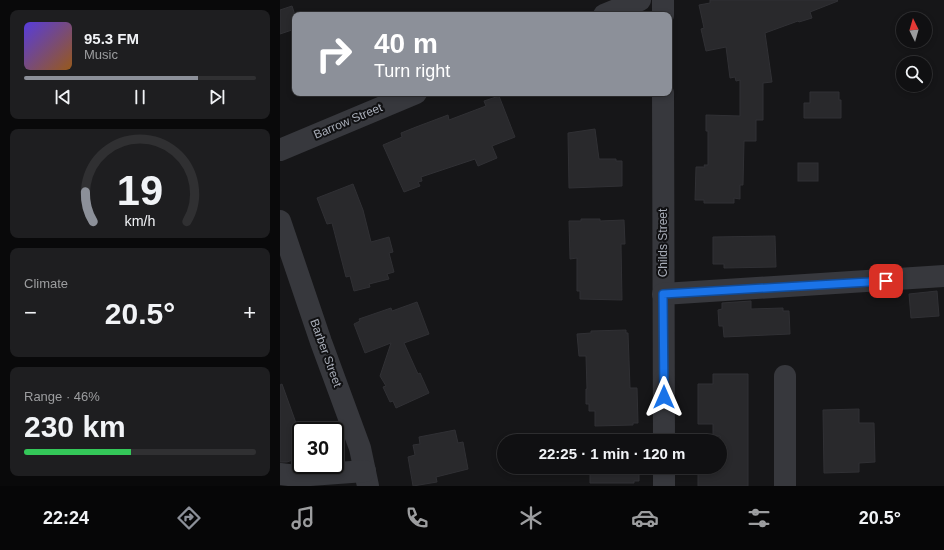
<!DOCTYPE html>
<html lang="en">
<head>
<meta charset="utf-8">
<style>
  body { margin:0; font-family:Arial,sans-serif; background:#1e1e20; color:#f1f3f6; height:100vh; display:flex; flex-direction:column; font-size:15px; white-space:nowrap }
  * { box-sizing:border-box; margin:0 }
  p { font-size:13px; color:#9c9d9f }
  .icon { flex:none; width:22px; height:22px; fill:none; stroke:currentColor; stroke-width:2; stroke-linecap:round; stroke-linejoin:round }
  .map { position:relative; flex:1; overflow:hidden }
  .side { display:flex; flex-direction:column; gap:10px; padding:10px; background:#09090a; width:280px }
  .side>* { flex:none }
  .guide { position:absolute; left:12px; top:12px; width:380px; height:84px; border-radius:8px; box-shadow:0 2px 6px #0003,0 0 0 1px #303032; background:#8c9099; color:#fff; overflow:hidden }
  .needle { width:26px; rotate:355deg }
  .fabs { position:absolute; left:616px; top:12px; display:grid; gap:8px }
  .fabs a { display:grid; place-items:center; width:36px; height:36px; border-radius:50%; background:#101012; box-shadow:0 2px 6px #0003,0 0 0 1px #303032; font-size:20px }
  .speed { position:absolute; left:12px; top:422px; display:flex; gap:8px; font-size:20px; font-weight:700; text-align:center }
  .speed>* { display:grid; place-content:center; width:52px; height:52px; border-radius:50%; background:#101012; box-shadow:0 2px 6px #0003,0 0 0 1px #303032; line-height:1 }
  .speed .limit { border:2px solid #111; border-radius:6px; background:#fff; color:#111 }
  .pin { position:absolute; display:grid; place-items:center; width:34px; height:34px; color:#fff; margin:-17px; border-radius:8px; box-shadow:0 2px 6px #0006 }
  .me { position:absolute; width:44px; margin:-22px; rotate:0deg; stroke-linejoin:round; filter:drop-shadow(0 0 3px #0008) }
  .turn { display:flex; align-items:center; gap:14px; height:84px; padding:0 16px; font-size:18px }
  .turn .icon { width:52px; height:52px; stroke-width:2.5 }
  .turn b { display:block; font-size:28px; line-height:34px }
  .big { font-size:30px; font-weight:700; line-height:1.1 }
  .side .tile { flex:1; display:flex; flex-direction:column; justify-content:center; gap:6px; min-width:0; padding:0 14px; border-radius:8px; background:#1e1e20 }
  .side .dial { align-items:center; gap:0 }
  .dial svg { height:104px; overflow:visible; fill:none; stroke:#303032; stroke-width:7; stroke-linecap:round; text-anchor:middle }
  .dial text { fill:#f1f3f6; stroke:none }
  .song { display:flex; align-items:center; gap:12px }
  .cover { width:48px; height:48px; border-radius:6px; background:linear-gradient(135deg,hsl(250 70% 55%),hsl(30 70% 35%)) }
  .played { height:4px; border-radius:2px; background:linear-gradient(90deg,#8c9099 75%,#303032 75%) }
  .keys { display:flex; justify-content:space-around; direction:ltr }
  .heat { display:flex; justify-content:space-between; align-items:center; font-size:22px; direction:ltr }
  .charge { height:6px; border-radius:3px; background:linear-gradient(90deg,#34c759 46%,#303032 0) }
  .trip { position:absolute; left:217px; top:434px; width:230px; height:40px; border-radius:20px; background:#101012; box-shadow:0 2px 6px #0003,0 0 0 1px #303032; font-weight:700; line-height:40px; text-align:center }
  .tab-bar { display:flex; height:64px; justify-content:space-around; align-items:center; background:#060607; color:#9c9d9f }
  .tab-bar .icon { width:28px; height:28px }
  .tab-bar .on { color:#8c9099 }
  .tab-bar b { font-size:18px; color:#f1f3f6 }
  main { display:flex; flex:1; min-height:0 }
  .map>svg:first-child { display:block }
</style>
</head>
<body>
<main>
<section class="side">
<div class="tile">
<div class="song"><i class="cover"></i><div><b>95.3 FM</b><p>Music</p></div></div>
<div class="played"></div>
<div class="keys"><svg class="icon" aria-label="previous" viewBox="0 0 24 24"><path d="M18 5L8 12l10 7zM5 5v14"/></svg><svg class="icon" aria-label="pause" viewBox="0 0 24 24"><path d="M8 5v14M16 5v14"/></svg><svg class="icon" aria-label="next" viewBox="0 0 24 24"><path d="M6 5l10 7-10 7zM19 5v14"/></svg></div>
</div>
<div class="tile dial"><svg viewBox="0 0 100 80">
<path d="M14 69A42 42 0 1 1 86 69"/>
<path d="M14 69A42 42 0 0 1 8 46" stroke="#8c9099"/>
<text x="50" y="56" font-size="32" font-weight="700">19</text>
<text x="50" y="72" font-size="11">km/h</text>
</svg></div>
<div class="tile"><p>Climate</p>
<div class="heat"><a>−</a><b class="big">20.5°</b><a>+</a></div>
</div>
<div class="tile"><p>Range · 46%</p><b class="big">230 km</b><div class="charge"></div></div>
</section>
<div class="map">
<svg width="664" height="486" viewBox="0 0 664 486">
  <rect width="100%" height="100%" fill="#161618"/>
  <!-- building -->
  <g fill="#29292c" stroke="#303034">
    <path d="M430,0H557L558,1L530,12L532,18L519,22L518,21L485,33L492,82L483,83V120H476V141H464L463,185H460V199L454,198V203H424V200H415L416,167H425L424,165H428V131H426V115L460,116V80L456,81L455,77L450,78L446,47L426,51L421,29L424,28L419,5L430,3Z"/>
    <path d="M12,6L15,15V29L0,34V10Z"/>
    <path d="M530,92H559V100H561V118H524V103H530Z"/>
    <path d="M219,96L235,137L212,146L217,158L198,166L195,159L141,177L142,181L138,182L140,186L124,192L103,145L122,137L121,133L136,127L168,115L169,120L206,106L204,101Z"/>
    <path d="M315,129L319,159H336V161H342V186L289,188L288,133Z"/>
    <rect x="518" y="163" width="20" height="18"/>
    <path d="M73,184L83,210L91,242L109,237L113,252L109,253L114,272L107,274L109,279L89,284L90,287L74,291L70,276L66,277L52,223L47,224L37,198Z"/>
    <path d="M301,219H320V221L344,220L345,244H341L342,300L300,299V291H297V258L290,259L289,221H301Z"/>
    <path d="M495,236L496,267L444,268V264H433V237Z"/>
    <path d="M657,291L659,316L631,318L629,294Z"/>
    <path d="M471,301V309L503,308V311H509L510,334L444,337L443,326H439L438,310L442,309V303Z"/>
    <path d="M137,302L149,334L124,343L138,374L140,373L149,393L116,408L113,401L110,402L103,387L106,386L100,376L111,343L85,353L74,324L80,321L79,319L111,308L112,311Z"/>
    <path d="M346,330V333H348L350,388H357L358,423H353V425L315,426V411H309V404H306V389H307L306,356H299L297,334L311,333V331Z"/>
    <path d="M433,374H468V486H418V467H440V436H433V424H418V384H433Z"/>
    <path d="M2,384L21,437V457L7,462H0V385Z"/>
    <path d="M579,409V423H594L595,462L579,463V472L544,473L543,410Z"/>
    <path d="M175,430L178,443L183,442L188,469L156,477L157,482L133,486L128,457L135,455L133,445L140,444L139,437Z"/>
    <path d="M310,467H359V481H354V483H310Z"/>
  </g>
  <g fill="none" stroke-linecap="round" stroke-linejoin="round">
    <!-- minor -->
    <g stroke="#37383d" stroke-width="22">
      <path d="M383,0V15"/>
      <path d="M324,15L360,0"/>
      <path d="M383,93L384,441"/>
      <path d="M0,150L136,93"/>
      <path d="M0,221L41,342L80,448L88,486"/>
      <path d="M383,294L664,276"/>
      <path d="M384,467V486"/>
      <path d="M0,474L17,476L85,471"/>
      <path d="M505,486V376"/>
    </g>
  </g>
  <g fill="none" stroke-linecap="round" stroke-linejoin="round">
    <!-- route casing -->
    <g stroke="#114b97" stroke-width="10">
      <path id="route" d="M384,397L383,294L606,281"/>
    </g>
    <!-- route -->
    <use href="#route" stroke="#1a73e8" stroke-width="7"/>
  </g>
  <g text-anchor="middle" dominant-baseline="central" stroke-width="4" stroke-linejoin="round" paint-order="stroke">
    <!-- street labels -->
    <g font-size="12" fill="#a8adb8" stroke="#111113">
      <text transform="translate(68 121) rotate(-23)">Barrow Street</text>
      <text transform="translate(383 243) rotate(-90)">Childs Street</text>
      <text transform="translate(46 353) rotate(70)">Barber Street</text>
    </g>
  </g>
</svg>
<div class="fabs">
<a><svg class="needle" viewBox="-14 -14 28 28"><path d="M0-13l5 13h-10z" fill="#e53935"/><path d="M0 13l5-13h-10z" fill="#9c9d9f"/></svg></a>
<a><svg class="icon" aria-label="search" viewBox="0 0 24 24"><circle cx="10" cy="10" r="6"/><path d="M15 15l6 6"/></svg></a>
</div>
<div class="speed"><div class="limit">30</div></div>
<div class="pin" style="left:606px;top:281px;background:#d93025"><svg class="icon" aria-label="arrive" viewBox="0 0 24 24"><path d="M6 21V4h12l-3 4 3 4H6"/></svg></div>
<svg class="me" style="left:384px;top:397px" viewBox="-20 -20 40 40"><path d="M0-17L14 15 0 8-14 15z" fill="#1a73e8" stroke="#fff" stroke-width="4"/></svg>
<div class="trip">22:25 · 1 min · 120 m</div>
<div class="guide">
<div class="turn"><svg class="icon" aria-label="right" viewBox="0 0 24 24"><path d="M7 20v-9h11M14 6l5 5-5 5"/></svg><div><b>40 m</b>Turn right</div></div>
</div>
</div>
</main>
<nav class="tab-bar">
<b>22:24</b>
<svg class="icon on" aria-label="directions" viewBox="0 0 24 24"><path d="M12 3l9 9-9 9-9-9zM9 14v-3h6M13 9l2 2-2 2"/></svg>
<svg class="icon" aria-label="music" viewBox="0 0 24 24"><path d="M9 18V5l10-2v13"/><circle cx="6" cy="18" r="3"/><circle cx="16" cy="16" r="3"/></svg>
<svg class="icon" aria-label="phone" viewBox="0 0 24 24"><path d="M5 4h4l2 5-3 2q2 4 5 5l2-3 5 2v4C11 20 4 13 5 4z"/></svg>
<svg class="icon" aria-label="climate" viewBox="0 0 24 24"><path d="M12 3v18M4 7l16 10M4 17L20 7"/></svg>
<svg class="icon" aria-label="car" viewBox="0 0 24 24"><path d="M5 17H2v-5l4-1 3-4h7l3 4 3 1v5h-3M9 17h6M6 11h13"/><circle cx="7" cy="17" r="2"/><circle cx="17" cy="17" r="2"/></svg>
<svg class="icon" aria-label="filters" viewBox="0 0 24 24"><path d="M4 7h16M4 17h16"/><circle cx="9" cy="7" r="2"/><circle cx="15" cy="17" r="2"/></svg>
<b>20.5°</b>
</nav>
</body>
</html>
